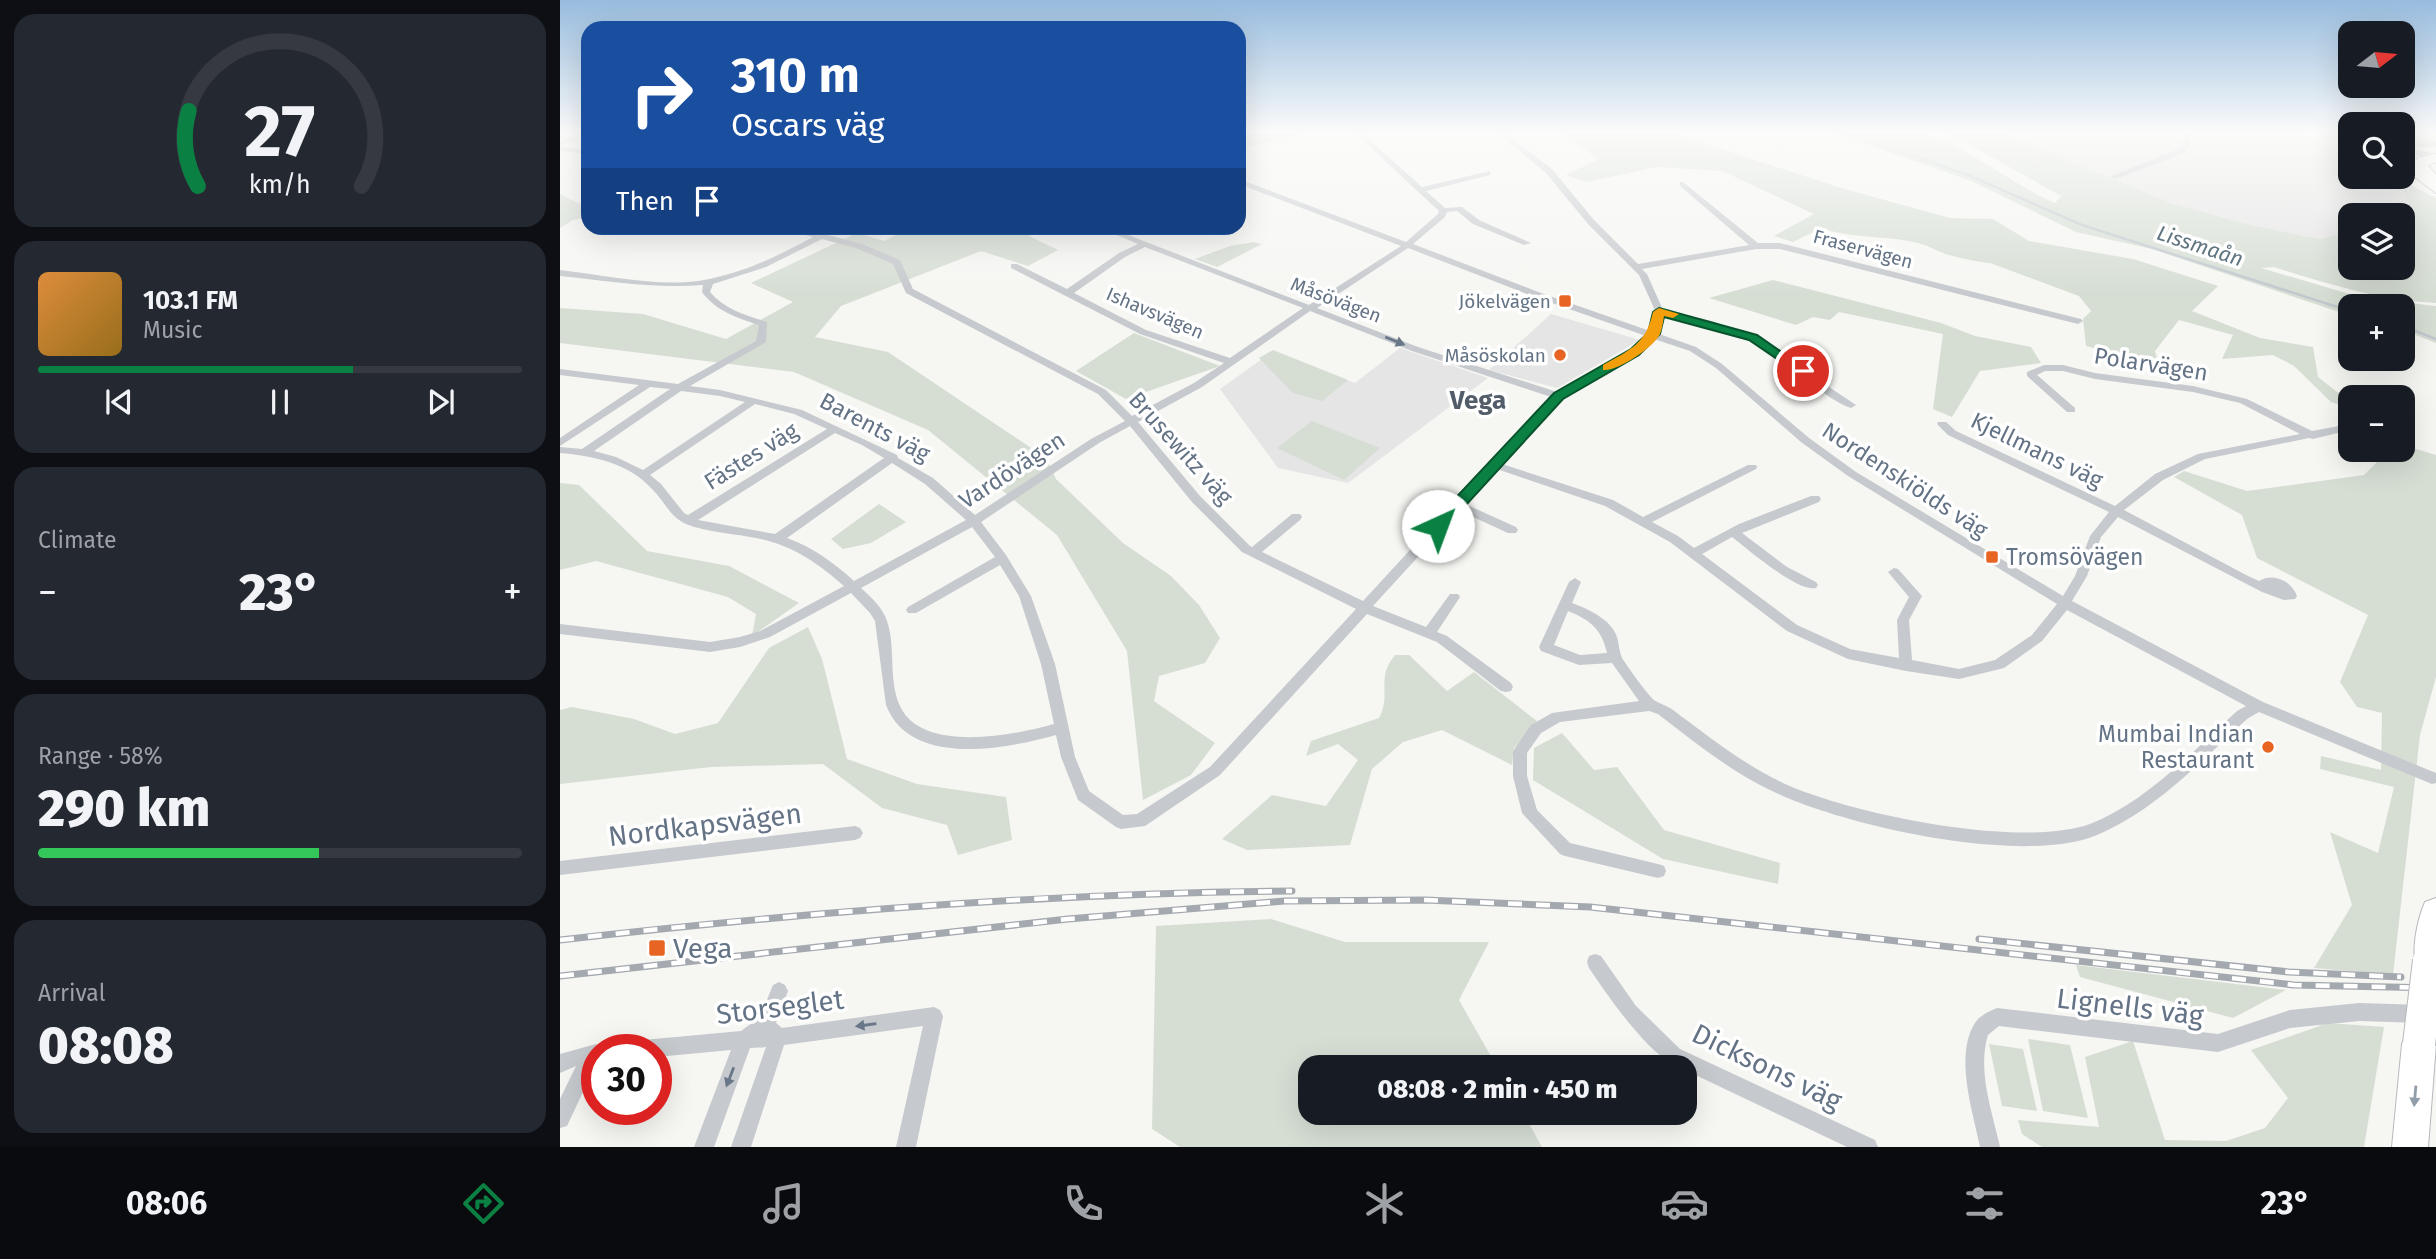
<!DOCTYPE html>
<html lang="en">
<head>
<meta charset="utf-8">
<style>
  body { margin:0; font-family:"Fira Sans",sans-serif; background:#242831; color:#f1f3f6; height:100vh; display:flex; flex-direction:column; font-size:26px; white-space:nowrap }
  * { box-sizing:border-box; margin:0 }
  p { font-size:23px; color:#9ea1a6 }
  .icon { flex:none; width:38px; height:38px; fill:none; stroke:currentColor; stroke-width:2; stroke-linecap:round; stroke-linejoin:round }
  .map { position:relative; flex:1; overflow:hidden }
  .details { display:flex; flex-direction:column; gap:14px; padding:14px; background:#0d0f14; width:560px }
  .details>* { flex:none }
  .guide { position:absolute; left:21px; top:21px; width:665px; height:214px; border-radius:21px; box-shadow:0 7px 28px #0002; background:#1a4fa0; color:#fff; overflow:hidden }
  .needle { width:46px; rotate:74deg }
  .tools { position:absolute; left:1778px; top:21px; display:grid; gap:14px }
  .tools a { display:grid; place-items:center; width:77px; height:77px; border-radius:14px; background:#171b24; box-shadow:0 7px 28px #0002; font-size:35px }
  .speed { position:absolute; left:21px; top:1034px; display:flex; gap:14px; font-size:35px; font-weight:700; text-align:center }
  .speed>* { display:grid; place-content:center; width:91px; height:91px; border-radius:50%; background:#171b24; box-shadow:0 7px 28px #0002; line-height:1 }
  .speed .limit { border:10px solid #d22; background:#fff; color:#111 }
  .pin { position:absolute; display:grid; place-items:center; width:60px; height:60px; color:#fff; margin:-30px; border:4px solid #fff; border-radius:50%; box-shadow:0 2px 7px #0007 }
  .me { position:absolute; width:77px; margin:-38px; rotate:43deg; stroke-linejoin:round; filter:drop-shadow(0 0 5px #0008) }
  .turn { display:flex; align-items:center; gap:24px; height:147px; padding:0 35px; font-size:32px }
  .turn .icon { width:91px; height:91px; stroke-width:2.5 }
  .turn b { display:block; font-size:49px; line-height:60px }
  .then { display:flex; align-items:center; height:66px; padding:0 35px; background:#0003; gap:14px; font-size:26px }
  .big { font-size:52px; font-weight:800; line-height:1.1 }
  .details .tile { flex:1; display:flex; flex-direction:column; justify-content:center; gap:10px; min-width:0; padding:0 24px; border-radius:21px; background:#242831 }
  .details .dial { align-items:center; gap:0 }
  .dial svg { height:182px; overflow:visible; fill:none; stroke:#363941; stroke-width:7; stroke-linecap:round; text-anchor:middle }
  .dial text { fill:#f1f3f6; stroke:none }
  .song { display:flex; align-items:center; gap:21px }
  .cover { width:84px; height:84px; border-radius:10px; background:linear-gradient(135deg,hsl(30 70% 55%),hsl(40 70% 35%)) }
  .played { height:7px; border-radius:4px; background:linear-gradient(90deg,#0b8043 65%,#363941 65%) }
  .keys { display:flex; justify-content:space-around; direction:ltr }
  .heat { display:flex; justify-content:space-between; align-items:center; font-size:38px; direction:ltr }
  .charge { height:10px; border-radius:5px; background:linear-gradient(90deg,#34c759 58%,#363941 0) }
  .trip { position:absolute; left:738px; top:1055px; width:399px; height:70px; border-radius:21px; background:#171b24; box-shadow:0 7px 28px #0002; font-weight:800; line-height:70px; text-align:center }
  .menu { display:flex; height:112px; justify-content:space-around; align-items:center; background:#090b0e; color:#9ea1a6 }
  .menu .icon { width:49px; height:49px }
  .menu .on { color:#0b8043 }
  .menu b { font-size:32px; color:#f1f3f6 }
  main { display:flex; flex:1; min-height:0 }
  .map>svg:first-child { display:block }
</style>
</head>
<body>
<main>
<section class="details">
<div class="tile dial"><svg viewBox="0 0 100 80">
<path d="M14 69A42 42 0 1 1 86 69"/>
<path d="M14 69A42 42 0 0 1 10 36" stroke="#0b8043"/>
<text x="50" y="56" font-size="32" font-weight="700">27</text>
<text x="50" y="72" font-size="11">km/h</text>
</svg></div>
<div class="tile">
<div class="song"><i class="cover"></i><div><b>103.1 FM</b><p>Music</p></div></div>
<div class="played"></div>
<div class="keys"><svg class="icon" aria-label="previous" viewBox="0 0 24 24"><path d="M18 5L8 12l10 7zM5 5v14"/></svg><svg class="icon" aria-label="pause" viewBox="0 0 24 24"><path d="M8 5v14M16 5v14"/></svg><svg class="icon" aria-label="next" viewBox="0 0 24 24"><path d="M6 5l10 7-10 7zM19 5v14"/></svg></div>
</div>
<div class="tile"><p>Climate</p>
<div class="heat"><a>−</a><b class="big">23°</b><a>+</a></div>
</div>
<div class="tile"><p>Range · 58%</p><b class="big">290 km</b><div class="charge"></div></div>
<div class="tile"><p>Arrival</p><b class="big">08:08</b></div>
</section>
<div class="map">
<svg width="1876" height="1147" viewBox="0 0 1876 1147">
  <rect width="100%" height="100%" fill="#f6f6f3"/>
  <!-- built -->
  <g fill="#e4e5e4">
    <path d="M1441,133L1746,135L1790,158V177H1828L1841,183L1853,214L1843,217L1790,215V231L1760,239L1690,225L1611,203Z"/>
    <path d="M991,314L1080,340L997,388L929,370Z"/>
    <path d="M840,348L928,378L788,483L718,468L660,389L712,352L795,383Z"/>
  </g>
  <!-- green -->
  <g fill="#d6ded4">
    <path d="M679,133H749L679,149Z"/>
    <path d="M1006,133H1112L1281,188L1390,218L1433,219L1469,241L1573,259L1658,286L1632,311L1700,338L1753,347L1758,377L1777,392L1804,390L1819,397H1790V408L1771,402L1734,366L1713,355L1662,359L1673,335L1619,320L1595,351L1599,365L1526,346L1523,319L1531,311L1519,296L1430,263C1423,263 1389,256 1383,253C1375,250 1367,245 1358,243C1326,235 1292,239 1261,228L1233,242L1214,236L1254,214L1162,171L1097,167L1026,182L1006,175L1039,159L1004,136Z"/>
    <path d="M1275,133C1301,133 1330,130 1356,133C1398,138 1453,186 1495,203L1501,196L1410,145L1383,133H1441L1611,203L1690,225L1760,239L1790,231V268H1843V217L1853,214L1841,184L1828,177H1835L1876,198V303C1819,300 1768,284 1714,267L1701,268L1803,298L1876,306V343L1843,330V306H1790V315L1776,311L1592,249L1516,232L1411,181Z"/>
    <path d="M0,194L24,206H28V217L13,220L0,228Z"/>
    <path d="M350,228H487L469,236L498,250L468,266L421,251L281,306L255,337L328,352L486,458L496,479L563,543L611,576L639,605L660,638L645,663L599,676L594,701L655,743L631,775L583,800L567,651L497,535L368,430L234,372L0,343V308L83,314L166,339L233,302L191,283L297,233L324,241Z"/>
    <path d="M694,242L702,244L657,267L635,259L670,246Z"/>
    <path d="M1213,280L1381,323L1415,336L1471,347L1481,363L1420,371L1392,417L1373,409L1383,334L1279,312L1270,320L1253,317L1236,325L1149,298Z"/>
    <path d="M574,333L660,366L566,399L516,371Z"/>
    <path d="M713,350L788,380L762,401L733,393L699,358Z"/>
    <path d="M752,421L820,448L784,480L717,448Z"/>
    <path d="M1843,445L1876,455V677L1860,735L1833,975L1754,968L1792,905L1770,832L1818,853L1834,787L1760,769L1761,756L1821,770L1822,713L1797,707L1780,682L1808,615L1697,558L1682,515L1614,477L1624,471L1687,491L1804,475L1829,450H1843Z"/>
    <path d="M0,483L19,485L87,551L169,566L239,603L192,636L196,614L168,597L36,561L0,570Z"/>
    <path d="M319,504L346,522L311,543L283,549L271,539Z"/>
    <path d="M248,627L262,659L287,759L357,784L446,797L452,840L398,855L387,825L322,808L263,764L151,767L0,784V710L12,707L74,719L115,734L158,723L209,648Z"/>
    <path d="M835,655H849L887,691L914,672L977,721L954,748L952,765L882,730L843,742L812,769L790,845L687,850L662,839L712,795L766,806L798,760L778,744L746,756L751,741L819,718C832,694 815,679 835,655Z"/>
    <path d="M1002,733L1034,770L1057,767L1104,830L1220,863L1218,884L1103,859L973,780L974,748Z"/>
    <path d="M711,919L785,942H929L899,1000L937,1067L751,1068V1113H963L982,1147H620L592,1129L596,926Z"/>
    <path d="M1516,965L1726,990L1673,1018L1520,977Z"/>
    <path d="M1768,1023L1824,1027L1804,1147H1482L1462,1134L1458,1120L1539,1127L1525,1057L1573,1041L1605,1140L1666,1141L1705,1128L1728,1098L1691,1050Z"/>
    <path d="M1468,1039L1510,1045L1528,1118L1483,1111Z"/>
    <path d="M1429,1044L1463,1049L1477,1111L1442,1106Z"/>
  </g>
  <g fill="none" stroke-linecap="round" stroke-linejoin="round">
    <!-- stream -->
    <g stroke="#c0c8ce" stroke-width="2.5">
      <path d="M1286,133L1408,175L1522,225L1790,311"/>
      <path d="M1843,326L1876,339"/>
    </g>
    <!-- motorway casing -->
    <g stroke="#b6b9bd" stroke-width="2">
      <g id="motorway">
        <path d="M1848,145L1855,149L1856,161L1858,158L1876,154V162L1868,165L1876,175V193L1843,168V147Z"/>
        <path d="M1876,898V973L1869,976L1858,972C1850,953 1857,921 1865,902Z"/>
        <path d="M1859,1027L1871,1032L1876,1044L1868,1147H1832L1842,1044L1847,1032Z"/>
      </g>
    </g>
    <!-- minor -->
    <g fill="#c6c9cd" fill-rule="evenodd">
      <path d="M24,133H28V136L0,145V141Z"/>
      <path d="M795,133H802L862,187L930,171V175L866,191L885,208L902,207L919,220L971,243L964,245L913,224L897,211L887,212L885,217L853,244L981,293L1090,331L1094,308L1079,275L1028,224L986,173L938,133H945L992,169L1034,220L1078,264L1189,245L1120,186V182H1123L1198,243H1220L1521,319L1523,321L1518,324L1220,249H1196L1082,269L1087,274L1103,310L1152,321L1200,339L1229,355L1269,387L1296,405L1291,408C1265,399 1247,376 1225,361C1189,336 1145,323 1102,315L1099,334L1136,347L1162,364L1249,438L1296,472L1503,596L1515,576L1530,536L1549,512L1388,435L1377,424L1378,422H1386L1396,431L1555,506L1595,474L1638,454L1740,434L1680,403L1633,392L1535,379L1503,371H1485L1477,375L1515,408V412H1507L1467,376V372L1484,365H1503L1535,373L1633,386L1687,399L1752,431L1790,424V430L1753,439L1749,438L1645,459L1603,480L1564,510L1686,575L1699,581C1714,572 1731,581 1737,596L1735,599L1724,600L1702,592L1558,517L1541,537L1527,576L1512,601L1703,702L1876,773V783L1872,784L1867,782L1699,712L1687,719C1641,761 1596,810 1537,835C1463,866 1283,826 1212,791C1170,771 1134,742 1098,714L1089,711L1000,722L981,733L967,753V776L977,810L1010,843L1098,864L1104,866L1106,871L1104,876L1098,878L1005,856L1000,854L962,813L953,776V752L955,748L971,725L992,713L1079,701L1052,663L1019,665L981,651L979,647L1009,582L1015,578L1021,582L1012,603C1028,609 1051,619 1057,637C1059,644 1059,651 1062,658C1067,666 1087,694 1094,700C1099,704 1107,705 1113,710C1148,736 1183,764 1223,783C1290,814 1460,849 1530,824C1585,803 1634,750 1677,711L1686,706L1507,610L1482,641L1444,668L1399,679L1346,671L1288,659L1227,631L1110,542L1045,506L937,469L905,504L956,527L958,530L956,533H948L900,511L813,606L866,627L890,594H898L900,597L898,600L877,632L887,636L951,683L953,687L951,691L946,692L941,691L877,642L807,614L660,775L585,826L561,829L556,827L518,800L501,757L496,735C446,749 350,768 326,705L315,621L310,613L291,593L210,637L180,647L150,652L0,634V624L150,642L180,637L200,631L284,586C256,561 227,542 190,537C169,533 146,532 126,524C110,517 105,502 93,490C69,463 34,456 0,453V447L22,449L110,389L90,387L0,446V438L79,385L0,375V369L118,384L196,341L199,325C177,318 156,311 142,292L143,285C95,289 48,281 0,276V270C45,275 100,288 144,280C183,273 218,256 253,237L226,230L225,228H237L259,233L270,228H279L268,235L302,244L340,260L353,289L546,390L572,416L634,383L664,363L580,334L451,268V264H457L507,289L559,253L578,244L540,228H550L749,305L841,246L679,184V179L846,242L878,214L879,211ZM262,239L296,248L333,264L346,293L538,394L565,421L531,439L415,515L373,478L338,458L337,455L242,410L160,390L130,386L206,342L207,322C187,316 164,309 150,292L153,284L206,267ZM585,247L743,308L670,358L586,330L514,293L565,257ZM848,248L975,297L1086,336L1072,350L997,392L858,347L757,308ZM750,311L852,351L991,397L803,601L702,552L740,520L742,517L740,514H732L692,547L690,546L640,496L578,422L642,387ZM1094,339L1130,351L1156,368L1241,442L1288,476L1497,604L1472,635L1435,660L1399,669L1352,660L1349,620L1362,596L1338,569L1334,568L1328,572L1349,597L1337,620L1339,658L1290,649L1237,625L1142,554L1172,537C1189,550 1237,592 1256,588L1258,585L1256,582L1227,567L1182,533L1259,502L1261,499L1259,496H1251L1179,524L1134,548L1118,536L1092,522L1196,469L1197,467L1196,465H1188L1083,517L1053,500L942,464L1002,398L1078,354ZM121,391L160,396L185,402L83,470L56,457L34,451ZM195,404L234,414L267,429L128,515L124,513L101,484L90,475ZM570,426L632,502L682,552L796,609L650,767L577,814L563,815L529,791L515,757L495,664L471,596L446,555L421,522L539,443ZM275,433L302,445L324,458L215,534L138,520ZM332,463L365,484L406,520L294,581C273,562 252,547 227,538ZM412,527L435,557L348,607L346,610L348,613H356L440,565L459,596L481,664L494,724C455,735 362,754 340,706C328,680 336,647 327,621C323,608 311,597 301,588ZM1008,611C1031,620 1042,630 1047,653L1020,655L994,645Z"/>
      <path d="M1623,133H1630V146L1624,153L1556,179L1549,177L1618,149L1622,145Z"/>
      <path d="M0,147L28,150V154L0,151Z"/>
      <path d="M295,826L300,828L303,833L300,838L295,840L0,875V861Z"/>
      <path d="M1035,954L1041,956L1076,1006L1120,1049L1315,1140L1318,1147H1287L1125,1070V1068C1094,1065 1046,993 1029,968L1027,962L1029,956Z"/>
      <path d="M219,982L225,985L228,991L216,1023L222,1028L374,1007L380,1010L383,1016L356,1147H336L363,1026L224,1045L191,1147H171L206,1047L190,1048L154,1147H134L171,1050L96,1057V1050H63L66,1044L72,1041L181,1031L200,1017L213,985Z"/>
      <path d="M1799,1003L1864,1005L1870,1008L1873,1014L1870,1020L1864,1023L1799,1021L1730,1028L1658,1052L1439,1026L1428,1035C1417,1071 1432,1111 1440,1147H1420C1413,1112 1394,1056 1415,1023C1419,1016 1429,1011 1437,1008L1658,1034L1730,1010Z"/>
      <path d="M36,1044L42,1047L44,1050H37V1062L7,1126L0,1128V1099L16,1066L0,1073V1054Z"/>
    </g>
    <!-- tertiary -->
    <path fill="#c6c9cd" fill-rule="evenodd" d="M1853,139L1876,141V147H1851L1876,155V161L1850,154L1843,149V142Z"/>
    <!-- motorway -->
    <use href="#motorway" fill="#fff" fill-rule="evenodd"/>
    <!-- rail casing -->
    <g stroke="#a4a9b0" stroke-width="7">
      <g id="rail">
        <path d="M1419,939L1729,972L1841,977"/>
        <path d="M0,940C244,912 487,893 732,891"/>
        <path d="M0,976L508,919L724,901L865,900L1030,907L1734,985L1876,988"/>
      </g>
    </g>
    <!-- rail -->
    <use href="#rail" stroke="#fff" stroke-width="4.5" stroke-dasharray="14" stroke-linecap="butt"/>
    <!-- motorway-bridge casing -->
    <g stroke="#b6b9bd" stroke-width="34" stroke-linecap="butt">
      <path id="motorway-bridge" d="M1859,1044L1869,961"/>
    </g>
    <!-- motorway-bridge -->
    <use href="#motorway-bridge" stroke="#fff" stroke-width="32"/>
  </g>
  <!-- one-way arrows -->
  <defs><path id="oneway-solid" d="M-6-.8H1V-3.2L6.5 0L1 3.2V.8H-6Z" transform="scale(1.75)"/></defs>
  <g fill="#697789">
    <use href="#oneway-solid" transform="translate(835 341) rotate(22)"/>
    <use href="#oneway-solid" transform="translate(306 1025) rotate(172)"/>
    <use href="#oneway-solid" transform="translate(170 1077) rotate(111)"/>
  </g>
  <use fill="#929daa" href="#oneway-solid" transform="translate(1855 1096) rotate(95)"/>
  <!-- sky -->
  <linearGradient id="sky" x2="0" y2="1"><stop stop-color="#98bcde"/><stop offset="0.45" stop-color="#fbfbfa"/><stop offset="1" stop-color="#fbfbfa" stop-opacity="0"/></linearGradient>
  <rect width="1876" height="294" fill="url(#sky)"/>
  <!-- route -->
  <path fill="#0b8043" stroke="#07532c" stroke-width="2" d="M1099,308L1197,335L1249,371L1243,375L1239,374L1189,340L1104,317L1100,334L1079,355L1003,399L884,529H873L871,526L873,522L994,393L1071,349L1088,333L1093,312Z"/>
  <!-- slow -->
  <path fill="#f59e0b" d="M1099,308L1119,314L1113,318L1104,316C1103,322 1102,329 1100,334C1094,347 1057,372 1043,370V365C1070,350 1086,344 1093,312Z"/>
  <!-- markers -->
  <g fill="#e76422" stroke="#fff" stroke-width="2.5">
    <rect x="998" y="294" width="14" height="14" rx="3.5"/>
    <circle cx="1000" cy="355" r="7"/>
    <rect x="1425" y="550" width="14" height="14" rx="3.5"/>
    <circle cx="1708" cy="747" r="7"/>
    <rect x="88" y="939" width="18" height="18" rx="3.5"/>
  </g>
  <g text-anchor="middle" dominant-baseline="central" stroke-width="7" stroke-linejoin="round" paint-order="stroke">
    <!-- far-street labels -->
    <g font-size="19" fill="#647385" stroke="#fff">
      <text transform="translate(1303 249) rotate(15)">Fraservägen</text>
      <text transform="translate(776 300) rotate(21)">Måsövägen</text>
      <text transform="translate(595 313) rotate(23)">Ishavsvägen</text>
    </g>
    <!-- far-poi labels -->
    <g font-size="19" fill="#647385" stroke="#fff" text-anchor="end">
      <text x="991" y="301">Jökelvägen</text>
      <text x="986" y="355">Måsöskolan</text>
    </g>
    <!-- far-water labels -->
    <g font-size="21" font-style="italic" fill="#607581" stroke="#fff">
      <text transform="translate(1640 246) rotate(18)">Lissmaån</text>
    </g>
    <!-- street labels -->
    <g font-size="23" fill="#647385" stroke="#fff">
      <text transform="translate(1591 364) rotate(9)">Polarvägen</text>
      <text transform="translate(315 427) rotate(28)">Barents väg</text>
      <text transform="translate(621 448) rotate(48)">Brusewitz väg</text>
      <text transform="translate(1477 450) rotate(26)">Kjellmans väg</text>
      <text transform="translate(191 456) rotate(-32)">Fästes väg</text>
      <text transform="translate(452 470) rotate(-33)">Vardövägen</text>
      <text transform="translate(1345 480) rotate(33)">Nordenskiölds väg</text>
    </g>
    <!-- poi labels -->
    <g font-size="23" fill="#647385" stroke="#fff" text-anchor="start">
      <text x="1446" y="557">Tromsövägen</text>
      <text x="1694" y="734" text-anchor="end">Mumbai Indian<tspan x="1694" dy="26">Restaurant</tspan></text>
    </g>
    <!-- quarter labels -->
    <g font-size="26" font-weight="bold" fill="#535d69" stroke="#fff">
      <text x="918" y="400">Vega</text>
    </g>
    <!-- near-street labels -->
    <g font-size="28" fill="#647385" stroke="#fff">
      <text transform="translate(145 825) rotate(-7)">Nordkapsvägen</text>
      <text transform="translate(220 1007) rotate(-7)">Storseglet</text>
      <text transform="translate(1570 1007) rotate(7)">Lignells väg</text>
      <text transform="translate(1207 1067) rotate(26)">Dicksons väg</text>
    </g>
    <!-- near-poi labels -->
    <g font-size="28" fill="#647385" stroke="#fff" text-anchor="start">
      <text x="113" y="948">Vega</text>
    </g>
  </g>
</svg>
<div class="tools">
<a><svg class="needle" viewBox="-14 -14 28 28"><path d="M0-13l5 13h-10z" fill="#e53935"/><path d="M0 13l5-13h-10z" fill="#9ea1a6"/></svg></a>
<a><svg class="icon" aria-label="search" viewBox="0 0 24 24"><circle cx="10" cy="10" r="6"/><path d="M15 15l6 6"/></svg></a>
<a><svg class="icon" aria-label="layers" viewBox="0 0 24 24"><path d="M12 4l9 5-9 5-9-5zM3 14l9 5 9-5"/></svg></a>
<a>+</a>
<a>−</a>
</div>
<div class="speed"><div class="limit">30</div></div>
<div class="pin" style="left:1243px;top:371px;background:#d93025"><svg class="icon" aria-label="arrive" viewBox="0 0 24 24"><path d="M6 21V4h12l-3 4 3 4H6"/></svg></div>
<svg class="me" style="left:878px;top:526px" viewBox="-20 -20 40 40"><circle r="19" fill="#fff"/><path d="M0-13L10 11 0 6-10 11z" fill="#0b8043"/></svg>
<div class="trip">08:08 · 2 min · 450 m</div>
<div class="guide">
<div class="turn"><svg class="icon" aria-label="right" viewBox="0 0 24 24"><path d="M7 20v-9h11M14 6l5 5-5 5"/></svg><div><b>310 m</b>Oscars väg</div></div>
<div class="then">Then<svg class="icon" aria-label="arrive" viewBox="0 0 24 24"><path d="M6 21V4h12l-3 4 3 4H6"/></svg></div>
</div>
</div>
</main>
<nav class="menu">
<b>08:06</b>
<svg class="icon on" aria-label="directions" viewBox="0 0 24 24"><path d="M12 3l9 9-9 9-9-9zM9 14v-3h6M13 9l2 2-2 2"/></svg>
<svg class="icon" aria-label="music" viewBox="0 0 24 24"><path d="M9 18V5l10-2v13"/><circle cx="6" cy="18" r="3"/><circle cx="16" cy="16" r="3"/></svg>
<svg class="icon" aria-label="phone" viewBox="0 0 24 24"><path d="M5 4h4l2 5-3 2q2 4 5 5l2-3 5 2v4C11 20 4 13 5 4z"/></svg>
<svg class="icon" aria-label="climate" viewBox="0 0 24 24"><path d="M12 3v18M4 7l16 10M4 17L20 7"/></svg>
<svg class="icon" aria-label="car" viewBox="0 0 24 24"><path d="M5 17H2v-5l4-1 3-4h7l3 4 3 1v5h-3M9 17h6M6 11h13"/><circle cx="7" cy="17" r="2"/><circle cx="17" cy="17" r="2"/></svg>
<svg class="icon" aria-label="filters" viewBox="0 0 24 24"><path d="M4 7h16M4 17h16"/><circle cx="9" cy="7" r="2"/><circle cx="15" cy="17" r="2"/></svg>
<b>23°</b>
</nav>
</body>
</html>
